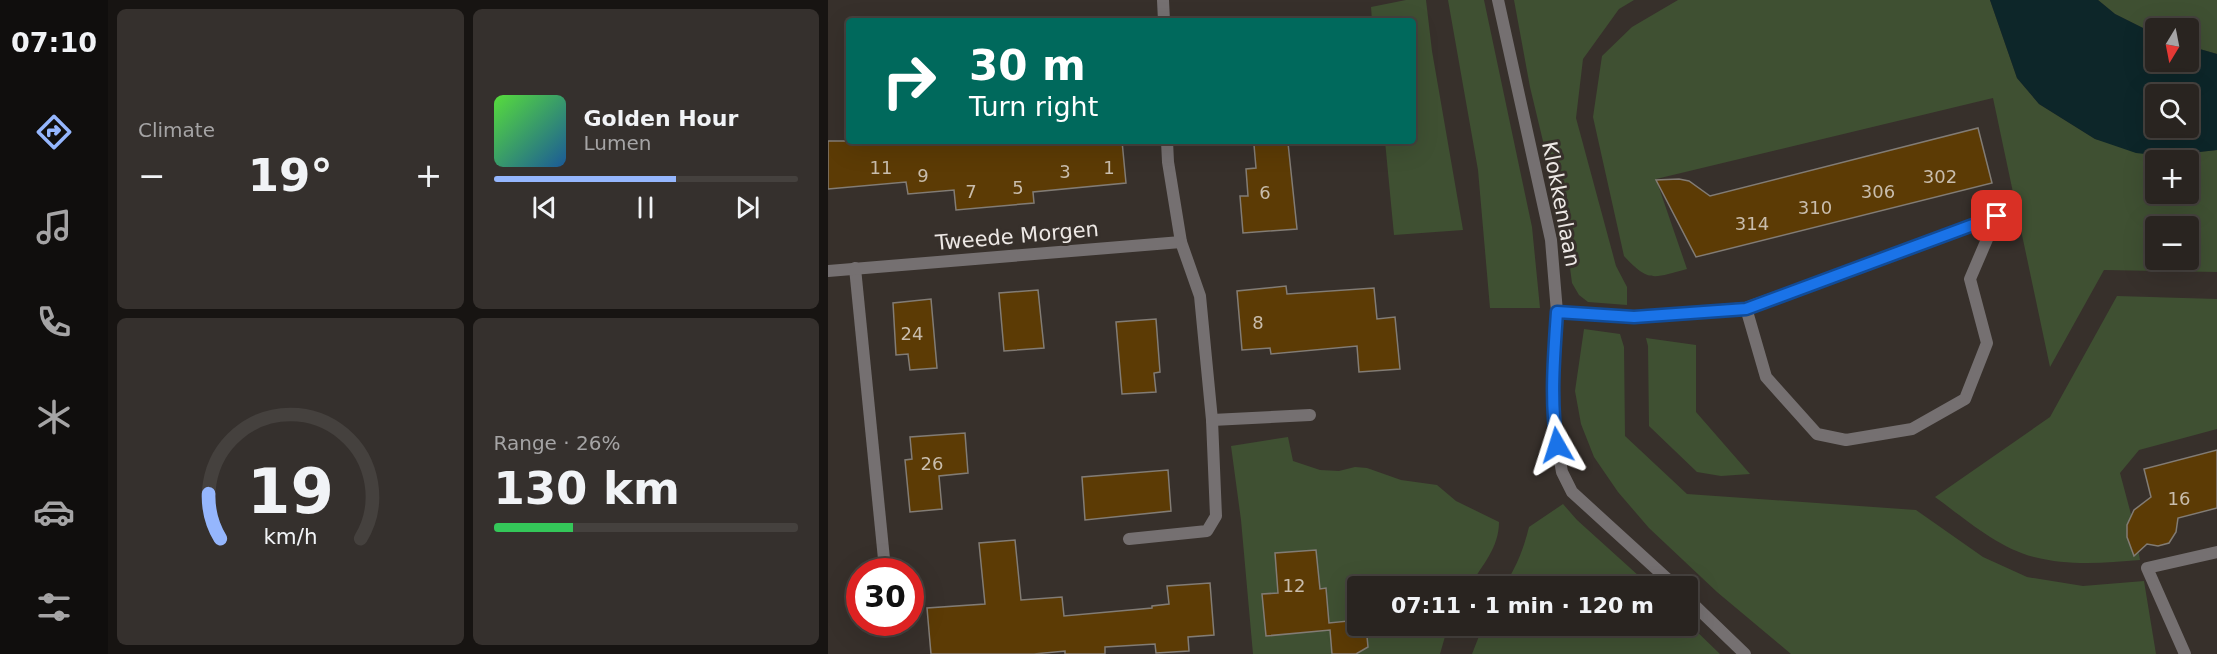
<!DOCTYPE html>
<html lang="en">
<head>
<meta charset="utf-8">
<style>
  body { margin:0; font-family:"DejaVu Sans",sans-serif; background:#35302d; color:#f1f3f6; height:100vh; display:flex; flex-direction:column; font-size:22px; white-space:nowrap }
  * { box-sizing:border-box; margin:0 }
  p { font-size:20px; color:#a5a4a5 }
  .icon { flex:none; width:33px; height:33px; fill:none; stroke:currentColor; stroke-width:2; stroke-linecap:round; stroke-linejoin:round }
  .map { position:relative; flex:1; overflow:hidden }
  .side { display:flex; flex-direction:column; gap:9px; padding:9px; background:#171412; width:720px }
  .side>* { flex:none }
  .top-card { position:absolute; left:18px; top:18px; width:570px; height:126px; border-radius:6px; box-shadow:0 6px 24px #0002,0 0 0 2px #45413e; background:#00695c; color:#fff; overflow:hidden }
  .needle { width:39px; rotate:190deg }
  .buttons { position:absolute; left:1317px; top:18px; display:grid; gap:12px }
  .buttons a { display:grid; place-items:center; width:54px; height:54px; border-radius:6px; background:#292420; box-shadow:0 6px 24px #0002,0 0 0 2px #45413e; font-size:30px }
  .speed { position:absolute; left:18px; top:558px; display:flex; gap:12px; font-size:30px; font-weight:700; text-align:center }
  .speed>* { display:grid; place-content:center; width:78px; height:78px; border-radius:50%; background:#292420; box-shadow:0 6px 24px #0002,0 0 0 2px #45413e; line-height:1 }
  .speed .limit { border:9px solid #d22; background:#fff; color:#111 }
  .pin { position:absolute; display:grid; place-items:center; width:51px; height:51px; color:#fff; margin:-26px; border-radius:12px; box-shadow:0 3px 9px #0006 }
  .me { position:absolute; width:66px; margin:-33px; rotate:354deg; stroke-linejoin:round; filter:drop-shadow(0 0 4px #0008) }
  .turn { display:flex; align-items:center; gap:21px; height:126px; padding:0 24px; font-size:27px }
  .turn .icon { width:78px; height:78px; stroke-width:2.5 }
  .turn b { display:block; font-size:42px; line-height:51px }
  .big { font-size:45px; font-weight:600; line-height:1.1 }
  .side .widget { flex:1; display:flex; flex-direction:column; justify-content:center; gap:9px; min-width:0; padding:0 21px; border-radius:9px; background:#35302d }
  .side .dial { align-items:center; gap:0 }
  .dial svg { height:156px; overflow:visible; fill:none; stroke:#45413e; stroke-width:7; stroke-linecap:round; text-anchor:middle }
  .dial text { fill:#f1f3f6; stroke:none }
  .song { display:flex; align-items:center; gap:18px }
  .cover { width:72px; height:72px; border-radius:9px; background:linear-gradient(135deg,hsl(110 70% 55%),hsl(210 70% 35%)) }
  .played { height:6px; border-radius:3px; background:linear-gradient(90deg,#95b6fd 60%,#45413e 60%) }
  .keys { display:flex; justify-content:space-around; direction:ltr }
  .heat { display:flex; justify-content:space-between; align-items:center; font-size:33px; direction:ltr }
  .charge { height:9px; border-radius:4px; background:linear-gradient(90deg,#34c759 26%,#45413e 0) }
  .side .tiles { flex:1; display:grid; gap:9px; grid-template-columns:repeat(2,1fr) }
  .trip { position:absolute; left:519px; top:576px; width:351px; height:60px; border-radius:6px; background:#292420; box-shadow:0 6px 24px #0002,0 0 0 2px #45413e; font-weight:600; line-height:60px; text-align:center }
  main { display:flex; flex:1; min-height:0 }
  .dock { display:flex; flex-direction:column; width:108px; justify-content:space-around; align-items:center; background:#100e0d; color:#a5a4a5 }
  .dock .icon { width:42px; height:42px }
  .dock .selected { color:#95b6fd }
  .dock b { font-size:27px; color:#f1f3f6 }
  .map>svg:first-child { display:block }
</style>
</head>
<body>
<main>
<nav class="dock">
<b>07:10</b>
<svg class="icon selected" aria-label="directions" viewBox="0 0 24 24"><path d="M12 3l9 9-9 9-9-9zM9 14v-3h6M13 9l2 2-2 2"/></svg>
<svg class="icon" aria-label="music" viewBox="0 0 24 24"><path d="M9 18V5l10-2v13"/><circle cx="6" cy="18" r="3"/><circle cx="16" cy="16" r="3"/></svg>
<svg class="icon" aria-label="phone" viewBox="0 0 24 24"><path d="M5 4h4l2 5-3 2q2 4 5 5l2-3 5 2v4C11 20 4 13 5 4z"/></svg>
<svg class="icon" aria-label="climate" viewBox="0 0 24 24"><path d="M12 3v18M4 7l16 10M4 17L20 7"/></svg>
<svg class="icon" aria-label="car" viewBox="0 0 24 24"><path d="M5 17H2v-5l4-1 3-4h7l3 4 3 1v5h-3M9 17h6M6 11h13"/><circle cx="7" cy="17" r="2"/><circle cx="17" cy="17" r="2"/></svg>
<svg class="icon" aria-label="filters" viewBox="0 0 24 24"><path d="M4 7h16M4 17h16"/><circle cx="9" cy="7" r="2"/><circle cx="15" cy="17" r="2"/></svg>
</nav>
<section class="side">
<div class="tiles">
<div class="widget"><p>Climate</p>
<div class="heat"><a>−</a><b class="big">19°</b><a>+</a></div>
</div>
<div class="widget">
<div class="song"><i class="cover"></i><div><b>Golden Hour</b><p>Lumen</p></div></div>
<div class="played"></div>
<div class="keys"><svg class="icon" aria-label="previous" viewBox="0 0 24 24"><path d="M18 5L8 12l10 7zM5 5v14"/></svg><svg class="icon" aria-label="pause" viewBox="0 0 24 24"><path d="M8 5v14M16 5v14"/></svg><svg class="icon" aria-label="next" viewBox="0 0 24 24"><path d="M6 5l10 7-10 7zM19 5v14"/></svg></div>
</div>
<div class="widget dial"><svg viewBox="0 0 100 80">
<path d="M14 69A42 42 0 1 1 86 69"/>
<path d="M14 69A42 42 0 0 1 8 46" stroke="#95b6fd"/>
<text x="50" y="56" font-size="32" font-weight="700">19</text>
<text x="50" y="72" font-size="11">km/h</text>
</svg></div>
<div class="widget"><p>Range · 26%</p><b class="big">130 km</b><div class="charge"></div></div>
</div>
</section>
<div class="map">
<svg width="1389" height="654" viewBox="0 0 1389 654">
  <rect width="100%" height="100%" fill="#37302b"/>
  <!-- green -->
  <g fill="#3f5032" fill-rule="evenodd">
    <path d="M578,0H598L604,51L635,230L566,235L557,141H585V21H544L543,7Z"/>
    <path d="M620,0H656L704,227L712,308H662L650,170Z"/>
    <path d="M686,0H806L791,9L755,59L748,118L788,266L799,287V305L760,302L751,295L744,283L738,237L702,87Z"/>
    <path d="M850,0H1162L1189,78L1211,104L1267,139L1335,156L1389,150V272L1276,270L1222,367L1165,98L828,179L859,269C825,278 821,283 796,256L765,117L774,56L804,27ZM1328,160H1360V194H1328ZM1328,226H1360V260H1328Z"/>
    <path d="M1270,0H1389V54L1361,46L1360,28H1328L1327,34L1287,14Z"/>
    <path d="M1289,296L1389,299V429L1311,450L1292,473L1304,518L1312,560C1277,563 1241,566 1206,557C1170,548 1136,518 1107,497L1222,417Z"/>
    <path d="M756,329L792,334L796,347L797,436L859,494L1088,510L1155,557L1199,577L1255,586L1316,581L1328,654H963L889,592L821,528L790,492L766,457L753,424L747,391Z"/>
    <path d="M818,338L868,345V412L922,474L893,476L869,472L821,426L820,346Z"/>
    <path d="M460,437L465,461L492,470L511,471L527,467L539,468L573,480L609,485L628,501L671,522C671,548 654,565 642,586H530V626H620L612,654H425L413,520L403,446Z"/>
    <path d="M735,504L749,520L822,586H676C688,568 696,548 701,527Z"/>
    <path d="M860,623L892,654H644L655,626H860Z"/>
  </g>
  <!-- water -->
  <path fill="#0d2629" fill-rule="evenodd" d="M1162,0H1270L1287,14L1327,34L1328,62H1360L1361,46L1389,54V150L1335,156L1308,153L1267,139L1211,104L1189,78ZM1328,94H1360V128H1328Z"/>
  <!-- building -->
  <g fill="#5c3b05" stroke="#827c75" stroke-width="1.5">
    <path d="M1150,128L1164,183L868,257L828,180L851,179L861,181L882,196Z"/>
    <path d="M0,141H75L76,143L105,141H294L298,183L205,192L206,203L128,210L126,190L80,194L78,182L0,189Z"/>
    <path d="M460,143L469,229L415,233L412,196H420L418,169L428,168L426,145Z"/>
    <path d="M458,286L459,294L546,288L549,319L567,317L572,369L531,372L529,346L443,354L442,348L414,350L409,291Z"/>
    <path d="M210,290L216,348L176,351L171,293Z"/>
    <path d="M103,299L109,368L82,370L80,354L68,355L65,303Z"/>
    <path d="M328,319L332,372L326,373L328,392L294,394L288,322Z"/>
    <path d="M137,433L140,473L111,476L114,509L82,512L77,460L84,459L82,437Z"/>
    <path d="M1389,450V508L1350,518L1348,532L1341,543L1330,546L1319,544L1306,556L1299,537V525L1306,510L1323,497L1316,469Z"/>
    <path d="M340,470L343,511L257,520L254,477Z"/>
    <path d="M187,540L193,600L234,597L236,616L324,608V606L341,604L339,586L382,583L386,635L360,637L361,651L328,653L327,644L277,647V654H237V651L206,654H103L99,608L157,604L151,543Z"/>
    <path d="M488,550L492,589L498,588L501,623L530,620V626H538L540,647L528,654H504L502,630L438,636L434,594L450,593L447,553Z"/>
  </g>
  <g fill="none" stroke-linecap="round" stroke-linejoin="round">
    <!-- lane -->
    <g stroke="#757071" stroke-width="12">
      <path d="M918,308L938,377L989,434L1018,440L1084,429L1137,399L1159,343L1142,279L1169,216"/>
      <path d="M729,312L806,317L918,308L1169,216"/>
      <path d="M1357,654L1319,568L1389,552"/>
    </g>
    <!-- street -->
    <g stroke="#757071" stroke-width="12">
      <path d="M335,0L336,21"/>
      <path d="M670,0L723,240L729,312L725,370L726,427L734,472L744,492L847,586"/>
      <path d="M27,268L57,569"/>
      <path d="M0,271L353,242"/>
      <path d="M384,420L482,415"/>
      <path d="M301,539L379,531L388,516L384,420L372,296L353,242L340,162L339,141"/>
      <path d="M860,599L917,654"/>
    </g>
  </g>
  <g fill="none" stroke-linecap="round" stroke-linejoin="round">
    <!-- route casing -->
    <g stroke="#114b97" stroke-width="15">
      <path id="route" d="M729,445C722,401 726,356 729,312L806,317L918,309L1169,216"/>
    </g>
    <!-- route -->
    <use href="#route" stroke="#1a73e8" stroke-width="10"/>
  </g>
  <g text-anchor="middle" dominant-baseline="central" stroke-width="6" stroke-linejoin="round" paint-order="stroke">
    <!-- number labels -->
    <g font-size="18" fill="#c9bdad">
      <text x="53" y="167">11</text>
      <text x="281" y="167">1</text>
      <text x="237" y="171">3</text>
      <text x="95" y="175">9</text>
      <text x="1112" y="176">302</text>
      <text x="190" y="187">5</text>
      <text x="143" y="191">7</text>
      <text x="1050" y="191">306</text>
      <text x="437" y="192">6</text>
      <text x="987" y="207">310</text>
      <text x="924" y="223">314</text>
      <text x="430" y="322">8</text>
      <text x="84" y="333">24</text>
      <text x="104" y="463">26</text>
      <text x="1351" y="498">16</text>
      <text x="466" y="585">12</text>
    </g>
    <!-- street labels -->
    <g font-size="21" fill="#ede8e5" stroke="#37302b">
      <text transform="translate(733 204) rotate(79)">Klokkenlaan</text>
      <text transform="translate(189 236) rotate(-5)">Tweede Morgen</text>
    </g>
  </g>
</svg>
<div class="buttons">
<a><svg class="needle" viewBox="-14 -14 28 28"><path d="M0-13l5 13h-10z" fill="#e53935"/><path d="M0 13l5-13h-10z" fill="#a5a4a5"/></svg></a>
<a><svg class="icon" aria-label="search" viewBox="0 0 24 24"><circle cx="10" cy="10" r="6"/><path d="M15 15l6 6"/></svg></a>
<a>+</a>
<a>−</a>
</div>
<div class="speed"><div class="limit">30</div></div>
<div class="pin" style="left:1169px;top:216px;background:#d93025"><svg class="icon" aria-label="arrive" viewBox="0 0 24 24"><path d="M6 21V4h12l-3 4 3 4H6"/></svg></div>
<svg class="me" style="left:729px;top:445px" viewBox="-20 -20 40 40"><path d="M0-17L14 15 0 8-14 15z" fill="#1a73e8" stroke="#fff" stroke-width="4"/></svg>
<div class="trip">07:11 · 1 min · 120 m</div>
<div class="top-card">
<div class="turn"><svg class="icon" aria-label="right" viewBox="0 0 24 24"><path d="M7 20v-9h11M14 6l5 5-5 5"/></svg><div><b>30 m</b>Turn right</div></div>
</div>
</div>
</main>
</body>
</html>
